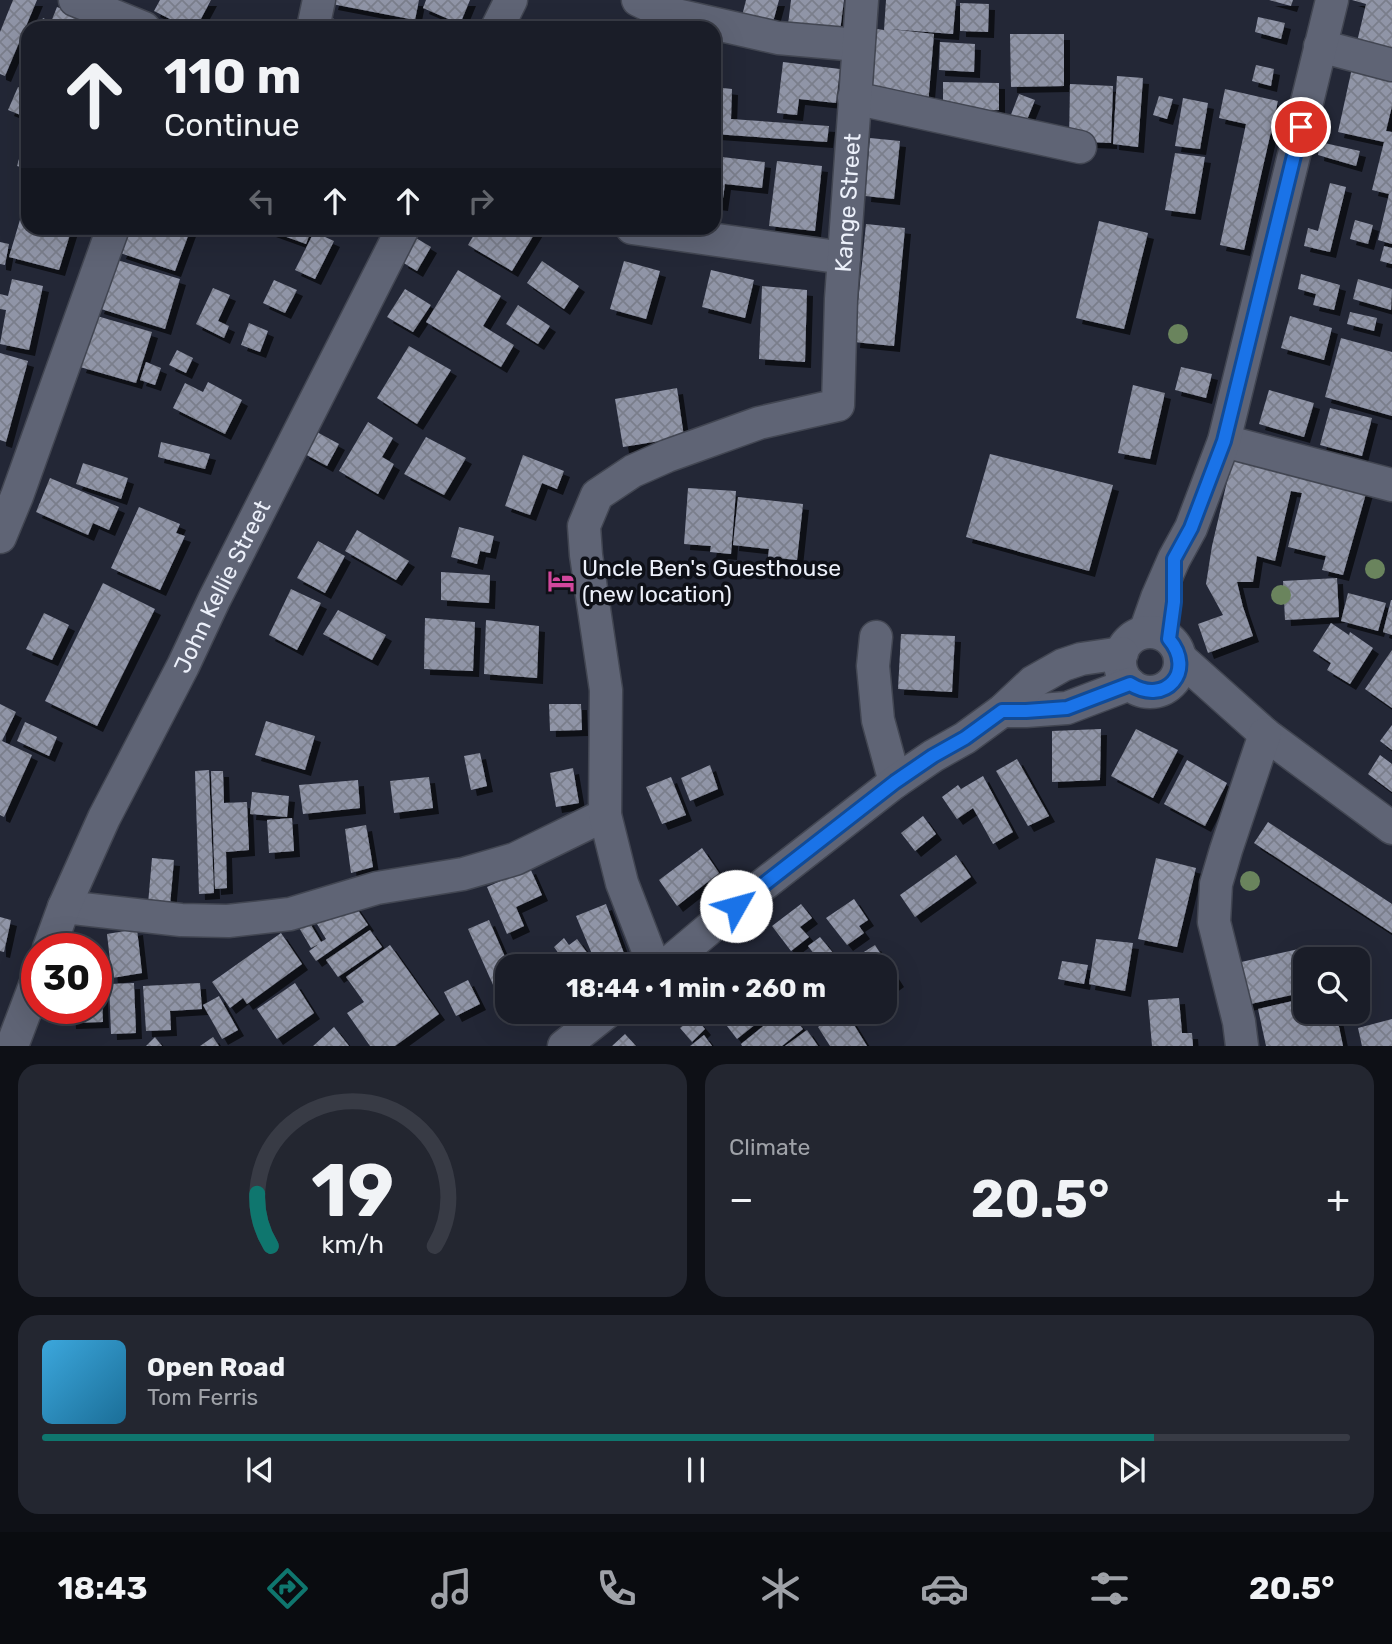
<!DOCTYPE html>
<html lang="en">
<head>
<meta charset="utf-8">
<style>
  body { margin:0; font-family:Rubik,sans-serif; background:#232630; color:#f1f3f6; height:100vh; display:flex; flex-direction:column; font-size:26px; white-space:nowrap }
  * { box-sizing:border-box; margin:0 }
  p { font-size:23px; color:#9fa2a8 }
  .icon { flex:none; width:38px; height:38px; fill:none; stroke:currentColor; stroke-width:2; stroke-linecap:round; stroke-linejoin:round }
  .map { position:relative; height:1046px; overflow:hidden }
  .drawer { display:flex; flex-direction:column; gap:18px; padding:18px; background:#0e1016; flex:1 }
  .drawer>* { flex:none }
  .guide { position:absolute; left:21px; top:21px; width:700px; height:214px; border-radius:21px; box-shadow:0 7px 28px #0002,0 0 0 2px #383b45; background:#1a1d28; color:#f1f3f6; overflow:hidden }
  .buttons { position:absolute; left:1293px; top:947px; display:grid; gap:14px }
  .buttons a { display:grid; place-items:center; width:77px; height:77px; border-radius:14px; background:#1a1d28; box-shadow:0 7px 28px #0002,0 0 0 2px #383b45; font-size:35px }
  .speed { position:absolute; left:21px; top:933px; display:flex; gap:14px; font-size:35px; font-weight:700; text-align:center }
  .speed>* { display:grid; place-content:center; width:91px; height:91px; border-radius:50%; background:#1a1d28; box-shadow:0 7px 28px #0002,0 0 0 2px #383b45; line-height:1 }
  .speed .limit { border:10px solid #d22; background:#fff; color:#111 }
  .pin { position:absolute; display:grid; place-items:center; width:60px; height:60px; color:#fff; margin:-30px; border:4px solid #fff; border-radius:50%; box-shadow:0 2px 7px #0007 }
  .me { position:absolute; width:77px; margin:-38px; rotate:52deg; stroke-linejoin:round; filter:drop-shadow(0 0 5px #0008) }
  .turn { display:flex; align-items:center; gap:24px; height:147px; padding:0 28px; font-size:32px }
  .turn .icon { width:91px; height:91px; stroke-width:2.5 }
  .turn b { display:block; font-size:49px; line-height:60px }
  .lanes { display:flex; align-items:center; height:66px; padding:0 28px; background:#0003; justify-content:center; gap:35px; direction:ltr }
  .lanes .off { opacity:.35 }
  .big { font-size:52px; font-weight:700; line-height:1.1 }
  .drawer .widget { flex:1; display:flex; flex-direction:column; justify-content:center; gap:10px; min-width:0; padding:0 24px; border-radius:21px; background:#232630 }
  .drawer .dial { align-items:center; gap:0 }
  .dial svg { height:182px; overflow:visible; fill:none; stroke:#383b45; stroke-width:7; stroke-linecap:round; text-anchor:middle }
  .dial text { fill:#f1f3f6; stroke:none }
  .song { display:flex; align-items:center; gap:21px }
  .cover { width:84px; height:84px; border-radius:10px; background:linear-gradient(135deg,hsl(200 70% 55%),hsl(200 70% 35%)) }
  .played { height:7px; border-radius:4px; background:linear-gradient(90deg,#0f766e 85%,#383b45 85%) }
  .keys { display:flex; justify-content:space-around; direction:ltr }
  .heat { display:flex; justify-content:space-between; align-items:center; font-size:38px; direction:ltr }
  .drawer .tiles { flex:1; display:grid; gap:18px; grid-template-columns:1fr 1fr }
  .widget:last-child { grid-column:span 2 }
  .trip { position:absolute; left:495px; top:954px; width:402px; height:70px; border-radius:21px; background:#1a1d28; box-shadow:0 7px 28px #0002,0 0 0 2px #383b45; font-weight:700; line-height:70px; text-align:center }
  .dock { display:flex; height:112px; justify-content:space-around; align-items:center; background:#0a0c10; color:#9fa2a8 }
  .dock .icon { width:49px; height:49px }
  .dock .current { color:#0f766e }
  .dock b { font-size:32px; color:#f1f3f6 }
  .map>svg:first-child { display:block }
</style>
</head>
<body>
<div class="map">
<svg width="1392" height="1046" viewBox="0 0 1392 1046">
  <defs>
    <pattern id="building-cross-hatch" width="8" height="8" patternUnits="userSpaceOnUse" patternTransform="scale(1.75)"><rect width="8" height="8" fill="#9095a7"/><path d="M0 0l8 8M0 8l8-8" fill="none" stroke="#7a7e8b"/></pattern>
    <filter id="shadow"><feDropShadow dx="6" dy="6" stdDeviation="0" flood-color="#0009"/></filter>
  </defs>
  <rect width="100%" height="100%" fill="#232736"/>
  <!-- building -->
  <g fill="url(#building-cross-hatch)" filter="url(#shadow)">
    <path d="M13,0H37L5,76L0,74V32Z"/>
    <path d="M160,0H211L196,28H188L154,11Z"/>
    <path d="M333,0H419L415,20L332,4Z"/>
    <path d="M426,0H470L460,24L423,8Z"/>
    <path d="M746,0H779L770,33L740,24Z"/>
    <path d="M791,0H844L839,39L787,33Z"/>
    <path d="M886,0H956L953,34L889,29L934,34L928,105L871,101L877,29L884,30Z"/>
    <path d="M1269,0H1293L1291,6Z"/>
    <path d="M1352,0H1392V54L1356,46L1366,4Z"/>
    <path d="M960,3L989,4L988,32L960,31Z"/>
    <path d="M57,7L89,20L107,28H39L43,18L51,22Z"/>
    <path d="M327,17L364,27L367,20L383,28H324Z"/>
    <path d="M1258,17L1285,23L1281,39L1255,32Z"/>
    <path d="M1010,34H1064V86L1011,87Z"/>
    <path d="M940,42L975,44L974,72L939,70Z"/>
    <path d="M783,62L840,69L836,103L799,99L797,115L777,113Z"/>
    <path d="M1256,65L1274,69L1271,86L1252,81Z"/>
    <path d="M1352,68L1392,77V106L1386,131L1392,132V244L1378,240L1389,194L1372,190L1384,142L1338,132Z"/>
    <path d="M1117,76L1143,78L1138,147L1113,144Z"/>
    <path d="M943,82L999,83V110L943,112Z"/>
    <path d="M1070,84L1113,86L1111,143L1069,141Z"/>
    <path d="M18,87L28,92V118L8,110Z"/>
    <path d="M714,87L732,89L731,119L829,126L827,142L714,134Z"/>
    <path d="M1225,89L1278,101L1244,250L1220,245L1246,124L1219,118Z"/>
    <path d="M1019,94L1035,100L1022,132L1007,125Z"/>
    <path d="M1159,96L1173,99L1167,119L1153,115Z"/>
    <path d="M1183,98L1208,103L1200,149L1175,146Z"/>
    <path d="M870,138L900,141L894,199L865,196Z"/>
    <path d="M24,141L28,142V169L17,166Z"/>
    <path d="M1320,142L1360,151L1356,166L1318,155Z"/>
    <path d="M1175,153L1205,157L1195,214L1165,210Z"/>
    <path d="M714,156L765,162L762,188L725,184L722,205L714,204Z"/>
    <path d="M777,161L822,166L815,231L769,226Z"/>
    <path d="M1330,183L1346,187L1330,252L1304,246L1308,228L1318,231Z"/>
    <path d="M27,196L28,228H72L59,270L9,257Z"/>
    <path d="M1355,220L1373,225L1368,244L1350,239Z"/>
    <path d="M1099,221L1148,233L1124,329L1076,318Z"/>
    <path d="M866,224L905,228L894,346L854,342Z"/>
    <path d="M129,228H191L175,271L120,253Z"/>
    <path d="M271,228H312L306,244L270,231Z"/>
    <path d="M478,228H538L512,271L468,245Z"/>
    <path d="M314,232L334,241L315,279L295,270Z"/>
    <path d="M416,238L431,247L417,271L402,262Z"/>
    <path d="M0,242L9,244L5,265L0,264Z"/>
    <path d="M1384,246L1392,248V264L1380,261Z"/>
    <path d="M114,259L180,279L165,329L98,308Z"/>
    <path d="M542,261L579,286L564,309L527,283Z"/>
    <path d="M624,261L660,271L646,319L610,309Z"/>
    <path d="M458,270L501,296L483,326L514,345L501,367L426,322Z"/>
    <path d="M711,270L754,280L745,318L702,307Z"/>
    <path d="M1301,274L1340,285L1334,310L1313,305L1316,294L1298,289Z"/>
    <path d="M12,279L43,286L29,350L0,344L6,310L0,309V294L8,296Z"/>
    <path d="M1358,279L1392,289L1391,310L1353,299Z"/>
    <path d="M274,280L297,290L285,313L263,303Z"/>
    <path d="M762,286L807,290L805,362L759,359Z"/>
    <path d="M213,288L230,295L218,321L229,326L224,338L196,324Z"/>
    <path d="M405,289L431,305L413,332L387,317Z"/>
    <path d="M518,305L550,326L538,344L506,324Z"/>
    <path d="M1350,312L1377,318L1374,331L1347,324Z"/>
    <path d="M97,316L152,332L136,383L80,367Z"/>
    <path d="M1290,316L1332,328L1324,360L1281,348Z"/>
    <path d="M249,323L268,331L260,352L241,345Z"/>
    <path d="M1341,338L1392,352V416L1325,397Z"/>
    <path d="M409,346L451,370L417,424L377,398Z"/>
    <path d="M177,350L193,358L186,373L169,365Z"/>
    <path d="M0,353L28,361L6,442L0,440Z"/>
    <path d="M146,362L161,368L155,385L140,380Z"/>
    <path d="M1181,367L1212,374L1206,398L1175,390Z"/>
    <path d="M208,382L242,400L225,434L173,408L185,383L203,392Z"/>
    <path d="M1133,385L1165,393L1150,459L1118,453Z"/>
    <path d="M677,388L684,437L623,447L615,399Z"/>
    <path d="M1269,390L1314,403L1304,437L1259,424Z"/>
    <path d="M1330,408L1372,418L1362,456L1320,445Z"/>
    <path d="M368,422L393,438L382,457L394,464L378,494L339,471Z"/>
    <path d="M315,431L339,444L327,466L303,453Z"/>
    <path d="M426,437L466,458L444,495L404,474Z"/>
    <path d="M161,442L210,454L205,469L158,457Z"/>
    <path d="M990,454L1113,485L1089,571L966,537Z"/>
    <path d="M523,455L564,471L557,489L542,483L530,515L505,506Z"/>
    <path d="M1232,460L1367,490L1343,575L1322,570L1326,556L1288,547L1302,493L1291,491L1275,561L1257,556L1253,582H1237L1243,607L1253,636L1208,653L1198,624L1223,615L1206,584L1212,546Z"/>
    <path d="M83,463L128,478L121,499L76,484Z"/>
    <path d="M50,478L119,507L109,530L93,523L88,535L36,512Z"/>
    <path d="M688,488L736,491L731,554L710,552L711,546L684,544Z"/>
    <path d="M738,497L803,504L797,560L768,557L769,549L733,545Z"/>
    <path d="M139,507L180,524L176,533L185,536L160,590L111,568Z"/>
    <path d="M459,527L494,536L490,553L480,551L477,564L451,557Z"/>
    <path d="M357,530L409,561L396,580L345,551Z"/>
    <path d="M318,541L345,556L325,593L297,578Z"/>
    <path d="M441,572L490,575L489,603L441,600Z"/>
    <path d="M1337,578L1339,617L1285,620L1283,581Z"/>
    <path d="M103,583L155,609L97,726L45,701Z"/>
    <path d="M291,589L321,603L297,650L269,635Z"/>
    <path d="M1348,593L1386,603L1378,631L1341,621Z"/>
    <path d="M1391,600H1392V635L1383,632Z"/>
    <path d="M338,610L386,635L372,660L323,634Z"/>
    <path d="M44,613L69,625L52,660L26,649Z"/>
    <path d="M425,618L475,622L473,671L424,669Z"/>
    <path d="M486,620L539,626L537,678L484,674Z"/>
    <path d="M1331,623L1349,635L1350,632L1373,648L1350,684L1327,670L1331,663L1313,651Z"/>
    <path d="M901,634L955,636L952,692L898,689Z"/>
    <path d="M1392,650V708L1365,689Z"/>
    <path d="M0,704L16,712L2,741L32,755L4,817L0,815Z"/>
    <path d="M549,704H581L582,730L550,731Z"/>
    <path d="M266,721L315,736L305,770L255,755Z"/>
    <path d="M25,722L57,737L49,756L17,741Z"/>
    <path d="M1392,725V750L1380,741Z"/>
    <path d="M1101,729L1100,780L1052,782V731Z"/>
    <path d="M1136,729L1178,750L1153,798L1111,776Z"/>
    <path d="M480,753L487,786L471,790L464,756Z"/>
    <path d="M1380,755L1392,764V792L1368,774Z"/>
    <path d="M1017,759L1049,816L1028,826L996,771Z"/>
    <path d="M1187,760L1227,783L1205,826L1164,804Z"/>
    <path d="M710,765L718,789L690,801L681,778Z"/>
    <path d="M573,768L579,803L556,807L550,773Z"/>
    <path d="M209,770L214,893L199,894L195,771Z"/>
    <path d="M211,771H223L224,803L247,802L249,850L226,852L227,888L215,889Z"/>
    <path d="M983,776L1013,832L993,844L973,808L957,819L942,797L958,785L961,789Z"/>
    <path d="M429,777L433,808L394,813L390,781Z"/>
    <path d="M671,777L686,815L662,824L646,787Z"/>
    <path d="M358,780L360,808L303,814L299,785Z"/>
    <path d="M252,792L289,796L287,817L250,814Z"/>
    <path d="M923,816L936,834L915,851L901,833Z"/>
    <path d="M292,818L294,851L269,853L267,820Z"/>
    <path d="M1268,822L1392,904V933L1254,843Z"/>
    <path d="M366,825L373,867L351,873L345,829Z"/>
    <path d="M702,848L719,873L677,906L659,880Z"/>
    <path d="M956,855L971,877L915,917L900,895Z"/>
    <path d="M152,858L174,860L170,905L148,904Z"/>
    <path d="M1156,858L1196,868L1177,947L1138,939Z"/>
    <path d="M530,868L542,895L516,907L524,926L507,934L487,887Z"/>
    <path d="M854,899L868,920L859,926L864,933L847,945L826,918Z"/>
    <path d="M351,900L368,925L316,961L309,951L319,944L311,948L295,921L305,915L321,942L326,939L317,924Z"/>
    <path d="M606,904L626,959L607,966H597L576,916Z"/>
    <path d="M801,904L812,918L800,927L809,937L791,951L772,926Z"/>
    <path d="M0,917L11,920L4,952L0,951Z"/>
    <path d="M489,920L509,966H508V981L494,987L468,929Z"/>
    <path d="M137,929L142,973L112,978L107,934Z"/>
    <path d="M370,930L382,947L338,977L326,960Z"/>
    <path d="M281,933L302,964L247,1004L243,998L230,1008L212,982Z"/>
    <path d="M820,937L833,953L820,962L808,946Z"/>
    <path d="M564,938L569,945L577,939L591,958L582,966H568L554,947Z"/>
    <path d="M1096,939L1133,943L1125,991L1089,984Z"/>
    <path d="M390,945L439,1014L395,1046H370L347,1013L364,1002L346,977Z"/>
    <path d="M875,945L898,981L886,990V966H851L848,962Z"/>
    <path d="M1303,948L1306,959V992L1246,1005L1237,963Z"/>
    <path d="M834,955L841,966H817Z"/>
    <path d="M1062,961L1088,965L1084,984L1058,979Z"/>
    <path d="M96,975H101L103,1022L70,1023L69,1008H96Z"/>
    <path d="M468,980L480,1004L456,1016L444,992Z"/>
    <path d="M134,983L136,1033L111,1034L109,984Z"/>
    <path d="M200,983L202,1009L170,1011L171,1030L146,1031L143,986Z"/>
    <path d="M295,983L314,1013L277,1039L257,1009Z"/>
    <path d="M219,996L238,1030L222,1039L203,1005Z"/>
    <path d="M1179,998L1182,1033H1192L1193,1046H1152L1148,1000Z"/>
    <path d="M1306,998V1012H1336L1343,1046H1266L1258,1009Z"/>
    <path d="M40,1008H58L57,1013Z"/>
    <path d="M517,1012H532L522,1018Z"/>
    <path d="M727,1012H771L737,1039L720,1017Z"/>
    <path d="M781,1012H789L803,1029L782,1046H742L741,1044Z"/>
    <path d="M811,1012H839L820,1024Z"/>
    <path d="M843,1012H846L867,1046H830L818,1027Z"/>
    <path d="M694,1016L705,1029L692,1042L680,1028Z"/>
    <path d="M1392,1019V1046H1362L1358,1028Z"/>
    <path d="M334,1027L349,1046H313Z"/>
    <path d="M807,1030L818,1046H785Z"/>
    <path d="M625,1034L636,1046H612Z"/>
    <path d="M704,1035L712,1046H690Z"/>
    <path d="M155,1037L162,1046H146Z"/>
    <path d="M213,1037L219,1046H200Z"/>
  </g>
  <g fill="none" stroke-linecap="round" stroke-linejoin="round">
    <!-- minor casing -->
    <g stroke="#424652" stroke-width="35">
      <g id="minor">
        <path d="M75,0L144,28"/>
        <path d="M638,0L663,12L778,38L858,45"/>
        <path d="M313,28L319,0"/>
        <path d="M497,28L511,0"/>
        <path d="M1320,46L1392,65"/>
        <path d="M854,98L1080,147"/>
        <path d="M632,228L844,258"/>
        <path d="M1224,441L1392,485"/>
        <path d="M0,537L17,496L113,228"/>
        <path d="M1145,632L1157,598L1174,559L1191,528L1224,441L1332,0"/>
        <circle cx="1150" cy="662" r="30"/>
        <path d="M876,637L873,666L878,720L895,782"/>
        <path d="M1180,658L1265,734L1392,828"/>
        <path d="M1002,711H1026L1067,708L1130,684"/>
        <path d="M64,907L181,920L228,921L290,914L377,888L463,874L515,859L605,815"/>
        <path id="s1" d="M49,948L64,907L104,818L183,666L214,600L403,228"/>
        <path id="s2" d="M654,966L622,883L605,815L606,690L586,555L584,526L597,495L633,471L667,456L759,423L838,405L841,299L862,0"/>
        <path d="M665,966L736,906L895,782L933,756L965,738L1002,711L1033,682L1063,665L1081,659L1122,653"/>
        <path d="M12,1046L37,980"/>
        <path d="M564,1046L607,1012"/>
        <path d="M1242,1046L1239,1022L1214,922L1216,884L1226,850L1265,734"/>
      </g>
    </g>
    <!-- minor -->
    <use href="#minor" stroke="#5f6475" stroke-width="32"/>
  </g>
  <!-- trees -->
  <g fill="#6a845d">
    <circle cx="1178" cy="334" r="10"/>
    <circle cx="1375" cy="569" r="10"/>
    <circle cx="1281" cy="595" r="10"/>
    <circle cx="1250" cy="881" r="10"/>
  </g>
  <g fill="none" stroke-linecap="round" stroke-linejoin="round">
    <!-- route casing -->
    <g stroke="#114b97" stroke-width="18">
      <path id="route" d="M736,906L895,782L933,756L965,738L1002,711H1026L1067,708L1130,684C1166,706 1196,671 1169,639L1174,602V559L1191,528L1224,441L1301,127"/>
    </g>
    <!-- route -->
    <use href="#route" stroke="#1a73e8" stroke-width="12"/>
  </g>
  <!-- icons -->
  <defs>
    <g id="hotel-bare" transform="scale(2.1)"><path d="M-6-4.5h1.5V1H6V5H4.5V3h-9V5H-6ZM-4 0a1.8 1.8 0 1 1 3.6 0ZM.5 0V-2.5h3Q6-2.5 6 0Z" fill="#d1479c" stroke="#0e1017" stroke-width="2.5" paint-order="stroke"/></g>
  </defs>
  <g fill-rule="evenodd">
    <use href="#hotel-bare" x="561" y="581"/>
  </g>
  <g text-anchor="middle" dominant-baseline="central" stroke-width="7" stroke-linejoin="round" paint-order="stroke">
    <!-- street labels -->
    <g font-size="23" fill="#ecf0fa" stroke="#0e1017">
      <text stroke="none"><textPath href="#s2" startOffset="945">Kange Street</textPath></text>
      <text stroke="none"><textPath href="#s1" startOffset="401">John Kellie Street</textPath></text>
    </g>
    <!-- poi labels -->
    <g font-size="23" fill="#ecf0fa" stroke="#0e1017" text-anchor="start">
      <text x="582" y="568">Uncle Ben's Guesthouse<tspan x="582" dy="26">(new location)</tspan></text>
    </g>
  </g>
</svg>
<div class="buttons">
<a><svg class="icon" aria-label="search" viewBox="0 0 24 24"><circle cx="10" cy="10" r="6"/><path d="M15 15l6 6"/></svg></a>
</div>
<div class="speed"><div class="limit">30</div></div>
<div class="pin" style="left:1301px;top:127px;background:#d93025"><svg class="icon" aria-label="arrive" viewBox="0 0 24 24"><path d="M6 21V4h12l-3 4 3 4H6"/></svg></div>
<svg class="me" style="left:736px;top:906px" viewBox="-20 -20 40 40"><circle r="19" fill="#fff"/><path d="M0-13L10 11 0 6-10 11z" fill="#1a73e8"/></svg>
<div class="trip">18:44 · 1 min · 260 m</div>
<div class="guide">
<div class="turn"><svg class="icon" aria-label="ahead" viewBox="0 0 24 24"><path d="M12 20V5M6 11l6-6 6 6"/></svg><div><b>110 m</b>Continue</div></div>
<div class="lanes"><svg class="icon off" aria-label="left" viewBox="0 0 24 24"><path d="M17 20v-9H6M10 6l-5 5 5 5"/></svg><svg class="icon" aria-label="ahead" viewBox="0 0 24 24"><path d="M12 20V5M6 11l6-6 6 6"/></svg><svg class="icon" aria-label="ahead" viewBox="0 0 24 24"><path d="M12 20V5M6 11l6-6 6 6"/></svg><svg class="icon off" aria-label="right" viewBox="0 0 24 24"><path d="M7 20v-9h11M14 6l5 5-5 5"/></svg></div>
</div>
</div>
<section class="drawer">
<div class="tiles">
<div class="widget dial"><svg viewBox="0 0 100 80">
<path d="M14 69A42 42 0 1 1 86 69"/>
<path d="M14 69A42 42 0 0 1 8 46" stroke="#0f766e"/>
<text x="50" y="56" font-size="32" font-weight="700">19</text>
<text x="50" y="72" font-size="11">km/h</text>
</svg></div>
<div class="widget"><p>Climate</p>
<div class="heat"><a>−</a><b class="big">20.5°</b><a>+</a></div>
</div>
<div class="widget">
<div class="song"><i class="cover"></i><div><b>Open Road</b><p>Tom Ferris</p></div></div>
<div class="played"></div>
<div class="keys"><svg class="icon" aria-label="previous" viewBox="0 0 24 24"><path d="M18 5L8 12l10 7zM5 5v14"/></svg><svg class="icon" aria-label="pause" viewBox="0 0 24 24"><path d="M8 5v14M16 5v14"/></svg><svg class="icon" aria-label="next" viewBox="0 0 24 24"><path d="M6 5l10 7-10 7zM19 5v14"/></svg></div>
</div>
</div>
</section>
<nav class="dock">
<b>18:43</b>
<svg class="icon current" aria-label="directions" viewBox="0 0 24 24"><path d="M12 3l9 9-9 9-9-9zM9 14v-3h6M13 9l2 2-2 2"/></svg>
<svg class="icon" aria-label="music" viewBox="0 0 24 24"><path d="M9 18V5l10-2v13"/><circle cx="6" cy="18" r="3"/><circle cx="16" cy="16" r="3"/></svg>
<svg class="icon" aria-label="phone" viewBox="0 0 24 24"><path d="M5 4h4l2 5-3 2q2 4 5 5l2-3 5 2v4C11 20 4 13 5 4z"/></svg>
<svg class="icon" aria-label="climate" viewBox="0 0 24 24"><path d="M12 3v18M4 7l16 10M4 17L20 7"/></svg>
<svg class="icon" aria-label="car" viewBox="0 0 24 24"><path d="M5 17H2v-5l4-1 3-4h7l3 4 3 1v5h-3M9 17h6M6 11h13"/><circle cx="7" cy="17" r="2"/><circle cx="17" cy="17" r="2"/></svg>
<svg class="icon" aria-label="filters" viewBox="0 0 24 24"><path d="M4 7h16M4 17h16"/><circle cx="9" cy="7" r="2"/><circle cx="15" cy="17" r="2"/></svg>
<b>20.5°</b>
</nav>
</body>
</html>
